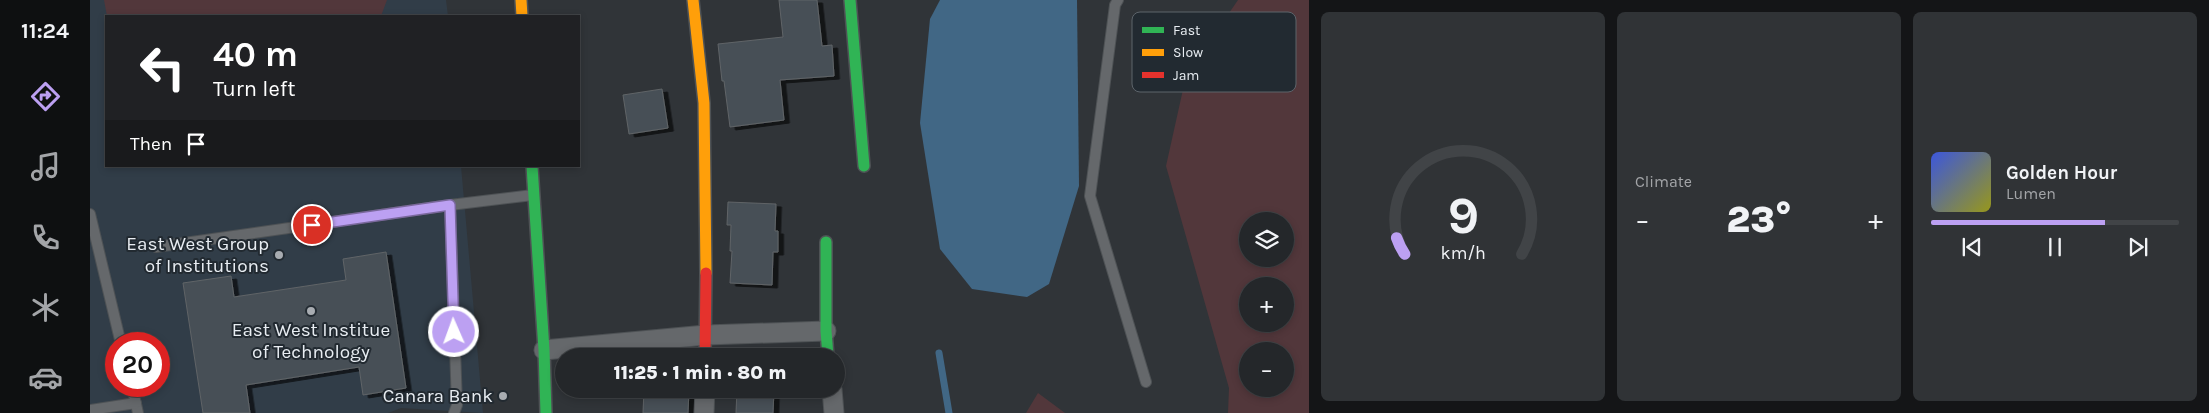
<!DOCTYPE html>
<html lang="en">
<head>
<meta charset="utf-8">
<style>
  body { margin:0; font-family:Karla,sans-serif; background:#303336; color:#f1f3f6; height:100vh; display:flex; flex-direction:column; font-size:19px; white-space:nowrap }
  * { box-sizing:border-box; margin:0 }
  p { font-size:16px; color:#a3a5a8 }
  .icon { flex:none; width:28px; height:28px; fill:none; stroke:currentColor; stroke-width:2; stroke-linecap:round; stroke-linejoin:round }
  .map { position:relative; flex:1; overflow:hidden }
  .panel { display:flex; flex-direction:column; gap:12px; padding:12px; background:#141517; width:900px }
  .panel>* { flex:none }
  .banner { position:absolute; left:15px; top:15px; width:475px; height:152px; border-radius:0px; box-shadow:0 2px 8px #0003,0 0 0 1px #414447; background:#202124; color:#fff; overflow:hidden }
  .fabs { position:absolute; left:1149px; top:212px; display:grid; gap:10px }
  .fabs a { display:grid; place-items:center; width:55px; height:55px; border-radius:50%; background:#24272a; box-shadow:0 2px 8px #0003,0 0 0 1px #414447; font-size:25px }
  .speed { position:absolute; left:15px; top:332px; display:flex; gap:10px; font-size:25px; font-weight:700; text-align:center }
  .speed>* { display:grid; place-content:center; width:65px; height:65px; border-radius:50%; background:#24272a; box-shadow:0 2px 8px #0003,0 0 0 1px #414447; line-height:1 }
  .speed .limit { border:8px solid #d22; background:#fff; color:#111 }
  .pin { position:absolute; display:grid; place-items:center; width:42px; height:42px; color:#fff; margin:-21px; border:2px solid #fff; border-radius:50%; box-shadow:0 1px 5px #0007 }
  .me { position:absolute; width:55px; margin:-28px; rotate:358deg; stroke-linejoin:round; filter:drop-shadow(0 0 4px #0008) }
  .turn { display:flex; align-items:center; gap:18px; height:105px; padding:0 25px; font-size:22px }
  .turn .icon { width:65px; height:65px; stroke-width:2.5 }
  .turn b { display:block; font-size:35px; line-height:42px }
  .then { display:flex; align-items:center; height:48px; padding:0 25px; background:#0003; gap:10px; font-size:19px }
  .big { font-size:38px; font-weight:800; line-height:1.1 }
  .panel .card { flex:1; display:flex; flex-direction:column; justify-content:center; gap:8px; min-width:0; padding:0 18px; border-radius:8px; background:#303336 }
  .panel .dial { align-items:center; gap:0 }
  .dial svg { height:130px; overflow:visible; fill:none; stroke:#414447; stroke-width:7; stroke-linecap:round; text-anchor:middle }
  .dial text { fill:#f1f3f6; stroke:none }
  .song { display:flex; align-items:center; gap:15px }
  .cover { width:60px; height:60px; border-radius:8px; background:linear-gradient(135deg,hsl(230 70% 55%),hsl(60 70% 35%)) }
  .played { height:5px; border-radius:2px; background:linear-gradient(90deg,#bca0f2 70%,#414447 70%) }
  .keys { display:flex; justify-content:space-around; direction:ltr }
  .heat { display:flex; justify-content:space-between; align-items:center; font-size:28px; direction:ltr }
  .panel .tiles { flex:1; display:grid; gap:12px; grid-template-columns:repeat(3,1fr) }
  .trip { position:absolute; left:465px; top:348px; width:290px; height:50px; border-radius:25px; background:#24272a; box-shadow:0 2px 8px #0003,0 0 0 1px #414447; font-weight:800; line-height:50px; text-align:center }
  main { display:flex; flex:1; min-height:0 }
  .dock { display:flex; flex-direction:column; width:90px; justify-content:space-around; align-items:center; background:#0e1011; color:#a3a5a8 }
  .dock .icon { width:35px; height:35px }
  .dock .selected { color:#bca0f2 }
  .dock b { font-size:22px; color:#f1f3f6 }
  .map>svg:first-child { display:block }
</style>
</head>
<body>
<main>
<nav class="dock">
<b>11:24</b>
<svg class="icon selected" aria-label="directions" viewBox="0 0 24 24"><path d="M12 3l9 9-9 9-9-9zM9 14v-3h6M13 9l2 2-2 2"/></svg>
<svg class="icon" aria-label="music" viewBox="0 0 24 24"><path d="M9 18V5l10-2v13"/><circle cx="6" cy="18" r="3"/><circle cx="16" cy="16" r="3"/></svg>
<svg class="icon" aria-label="phone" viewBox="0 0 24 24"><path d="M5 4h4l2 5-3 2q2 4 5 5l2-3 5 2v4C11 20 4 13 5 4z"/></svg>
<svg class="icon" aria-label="climate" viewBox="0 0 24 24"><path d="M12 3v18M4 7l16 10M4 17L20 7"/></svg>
<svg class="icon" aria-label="car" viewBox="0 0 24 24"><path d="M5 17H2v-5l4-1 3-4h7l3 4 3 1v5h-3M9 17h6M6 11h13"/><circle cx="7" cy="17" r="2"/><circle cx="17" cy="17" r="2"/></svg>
</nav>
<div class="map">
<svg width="1219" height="413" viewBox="0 0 1219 413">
  <defs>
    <filter id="shadow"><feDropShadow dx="5.5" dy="3" stdDeviation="0" flood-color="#0009"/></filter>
  </defs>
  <rect width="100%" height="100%" fill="#303438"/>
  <!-- built -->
  <path fill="#313d48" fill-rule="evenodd" d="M0,0H356L358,16H16V166H371L393,413L311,408L298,413H0ZM26,344H69V386H26Z"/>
  <!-- green -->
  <g fill="#52373b" fill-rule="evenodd">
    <path d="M14,0H297L291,16H17Z"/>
    <path d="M1148,0H1219V413H1138L1139,388L1076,166L1096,76ZM1158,221H1195V259H1158ZM1158,286H1195V324H1158ZM1158,351H1195V389H1158Z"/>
    <path d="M948,393L975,413H936Z"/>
  </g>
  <!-- water -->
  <path fill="#416785" d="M850,0H987L989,186L959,284L937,297L882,289L850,249L830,123L840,19Z"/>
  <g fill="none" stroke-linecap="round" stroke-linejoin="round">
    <!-- stream -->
    <path stroke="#416785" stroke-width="7" d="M849,353L859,413"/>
  </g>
  <!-- building -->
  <g fill="#475057" stroke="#606467" filter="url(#shadow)">
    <path d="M689,0H727L732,46L742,45L744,76L690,80L694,120L640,127L634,81H632L628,44L693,37Z"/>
    <path d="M572,89L578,128L539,134L533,95Z"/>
    <path d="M638,202L686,204L685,231H688V252H683L682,285L640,283L642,251H640L641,225H637Z"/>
    <path d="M296,252L316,388L273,395L269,367L156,385L160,413H113L93,283L141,276L144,297L256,280L253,259Z"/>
    <path d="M554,389H599L598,413H553Z"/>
    <path d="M647,389H684L683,413H646Z"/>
  </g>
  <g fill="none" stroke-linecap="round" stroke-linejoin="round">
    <!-- lane casing -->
    <g stroke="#4e5255" stroke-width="12">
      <g id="lane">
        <path d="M1028,0L1025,5L1000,196L1056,382"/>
        <path d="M360,205L367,405L364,413"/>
        <path d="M0,214L31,344"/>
        <path d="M66,247L360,205L443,195"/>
        <path d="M42,386L48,413"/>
        <path d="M0,410L46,403"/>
      </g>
    </g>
    <!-- street casing -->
    <g stroke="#4e5255" stroke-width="21">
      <g id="street">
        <path d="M454,350L616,335L736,331"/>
        <path d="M742,389L744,413"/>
        <path d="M614,413L615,389"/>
      </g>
    </g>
    <!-- fast casing -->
    <g stroke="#4e5255" stroke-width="14">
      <g id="fast">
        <path d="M760,0L774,166"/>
        <path d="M442,166L454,350L456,413"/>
        <path d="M736,242V331L738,356"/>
      </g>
    </g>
    <!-- slow casing -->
    <g stroke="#4e5255" stroke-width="14">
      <g id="slow">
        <path d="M431,0L432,16"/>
        <path d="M603,0L614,103L616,273"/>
      </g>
    </g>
    <!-- jam casing -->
    <g stroke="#4e5255" stroke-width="14">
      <path id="jam" d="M615,356L616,273"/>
    </g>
    <!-- lane -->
    <use href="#lane" stroke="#65686b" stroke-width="10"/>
    <!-- street -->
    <use href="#street" stroke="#65686b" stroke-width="19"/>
    <!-- fast -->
    <use href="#fast" stroke="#30b455" stroke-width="11"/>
    <!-- slow -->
    <use href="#slow" stroke="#ff9f0a" stroke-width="11"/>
    <!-- jam -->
    <use href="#jam" stroke="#e5322d" stroke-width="11"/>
  </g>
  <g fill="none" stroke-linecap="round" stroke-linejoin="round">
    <!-- route casing -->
    <g stroke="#7a689d" stroke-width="12">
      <path id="route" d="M222,225L360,205L364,332"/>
    </g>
    <!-- route -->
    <use href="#route" stroke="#bca0f2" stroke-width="9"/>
  </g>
  <!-- markers -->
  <g fill="#a8acb1" stroke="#222a31" stroke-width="2">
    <circle cx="189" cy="255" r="5"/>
    <circle cx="221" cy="311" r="5"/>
    <circle cx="413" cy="396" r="5"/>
  </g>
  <g text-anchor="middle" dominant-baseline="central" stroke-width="4" stroke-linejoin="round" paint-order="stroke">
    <!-- poi labels -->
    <g font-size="19" fill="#e8edf2" stroke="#222a31" text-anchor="end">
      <text x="179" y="244">East West Group<tspan x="179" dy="22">of Institutions</tspan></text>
      <text x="221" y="330" text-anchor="middle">East West Institue<tspan x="221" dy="22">of Technology</tspan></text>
      <text x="403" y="396">Canara Bank</text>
    </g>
  </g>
  <!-- legend -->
  <rect x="1042" y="12" width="164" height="80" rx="8" fill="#222a31" stroke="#5d646b" stroke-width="1"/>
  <rect x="1052" y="27" width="22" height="6" fill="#30b455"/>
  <rect x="1052" y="49" width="22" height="7" fill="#ff9f0a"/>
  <rect x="1052" y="72" width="22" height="6" fill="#e5322d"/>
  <g font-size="14" fill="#e8edf2">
    <text x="1083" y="35">Fast</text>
    <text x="1083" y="57">Slow</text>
    <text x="1083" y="80">Jam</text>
  </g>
</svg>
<div class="fabs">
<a><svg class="icon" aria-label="layers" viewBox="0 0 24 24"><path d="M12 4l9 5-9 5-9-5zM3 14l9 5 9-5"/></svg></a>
<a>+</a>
<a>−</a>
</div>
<div class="speed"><div class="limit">20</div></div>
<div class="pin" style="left:222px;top:225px;background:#d93025"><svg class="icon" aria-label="arrive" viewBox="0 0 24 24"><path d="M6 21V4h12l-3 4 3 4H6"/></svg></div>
<svg class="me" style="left:364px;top:332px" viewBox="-20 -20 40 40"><circle r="17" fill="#bca0f2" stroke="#fff" stroke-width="3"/><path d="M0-11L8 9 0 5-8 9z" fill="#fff"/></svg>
<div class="trip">11:25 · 1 min · 80 m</div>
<div class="banner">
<div class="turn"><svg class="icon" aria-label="left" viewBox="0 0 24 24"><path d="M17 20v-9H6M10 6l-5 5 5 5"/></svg><div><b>40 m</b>Turn left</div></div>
<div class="then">Then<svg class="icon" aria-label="arrive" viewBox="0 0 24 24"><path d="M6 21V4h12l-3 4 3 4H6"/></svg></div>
</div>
</div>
<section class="panel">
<div class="tiles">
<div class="card dial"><svg viewBox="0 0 100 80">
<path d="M14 69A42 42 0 1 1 86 69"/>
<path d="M14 69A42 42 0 0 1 9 59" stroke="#bca0f2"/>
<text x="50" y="56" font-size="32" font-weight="700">9</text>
<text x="50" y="72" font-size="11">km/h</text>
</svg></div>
<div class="card"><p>Climate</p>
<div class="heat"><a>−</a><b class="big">23°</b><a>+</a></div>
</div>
<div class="card">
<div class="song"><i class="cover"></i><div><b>Golden Hour</b><p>Lumen</p></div></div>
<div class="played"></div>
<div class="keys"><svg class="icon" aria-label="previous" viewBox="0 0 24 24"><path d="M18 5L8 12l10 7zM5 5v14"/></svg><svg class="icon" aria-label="pause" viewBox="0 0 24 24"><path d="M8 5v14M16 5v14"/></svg><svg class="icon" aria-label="next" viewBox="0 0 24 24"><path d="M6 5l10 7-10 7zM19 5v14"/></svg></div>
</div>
</div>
</section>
</main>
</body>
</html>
